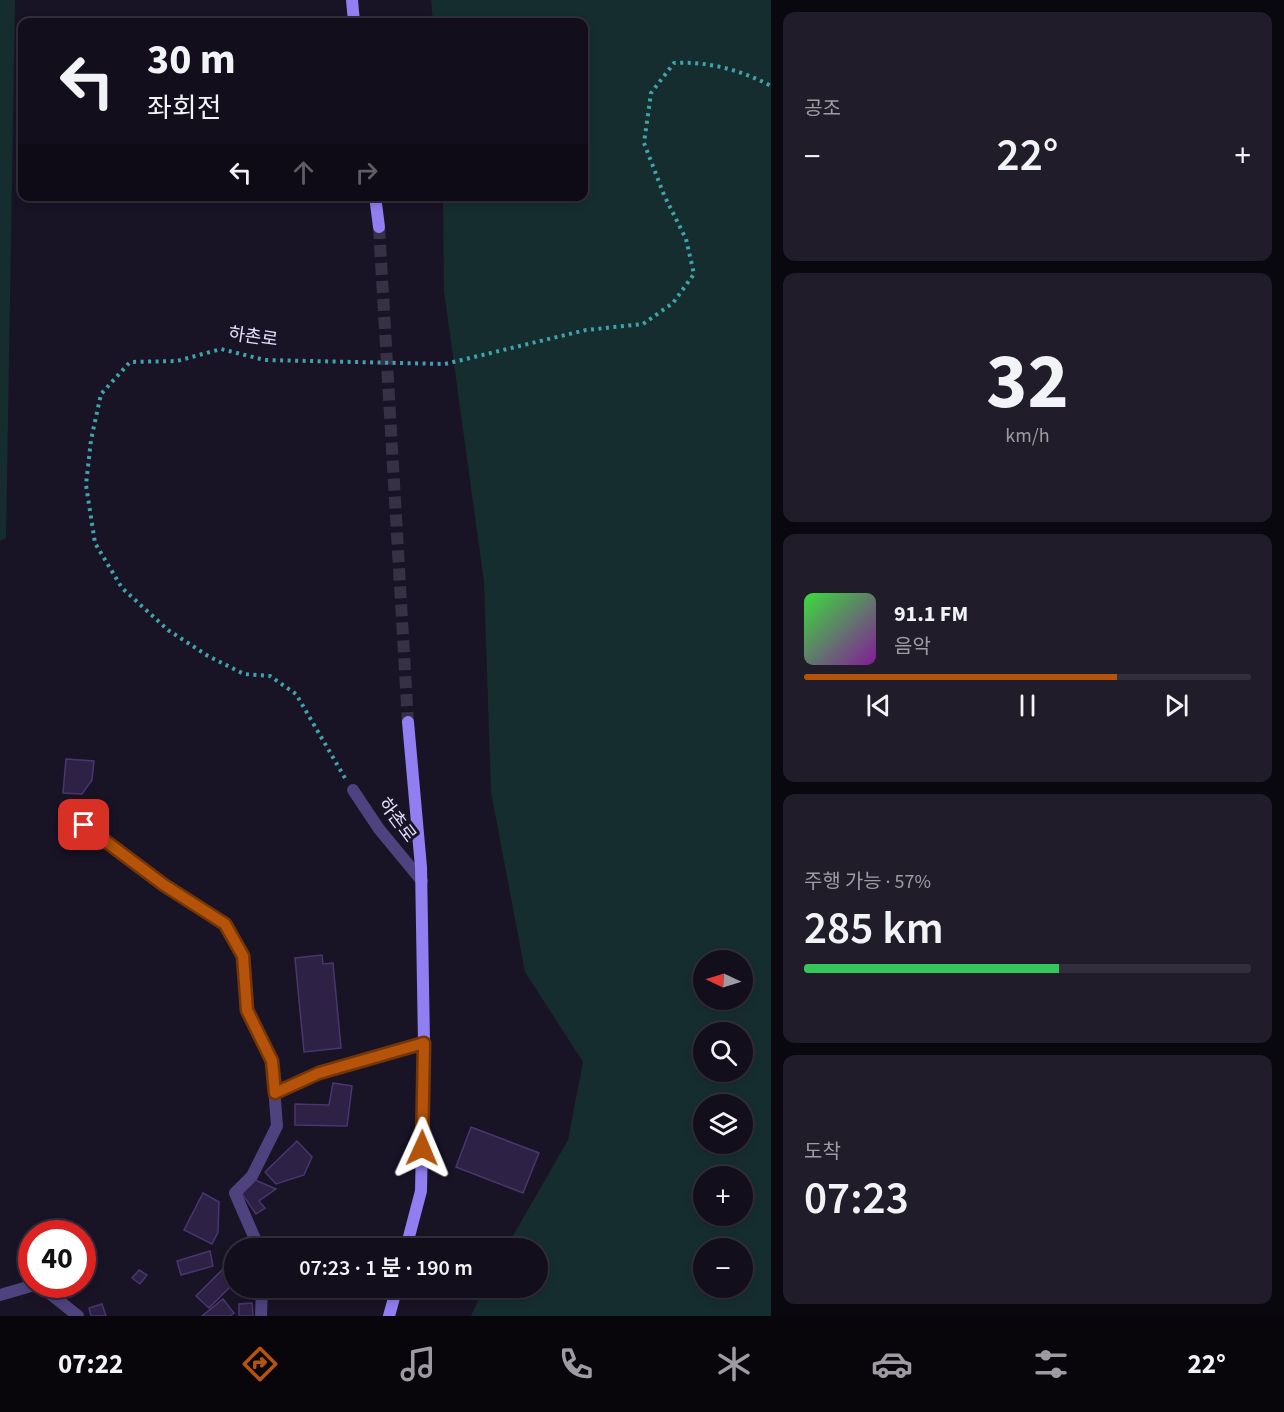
<!DOCTYPE html>
<html lang="ko">
<head>
<meta charset="utf-8">
<style>
  body { margin:0; font-family:"Source Sans 3","Noto Sans KR",sans-serif; background:#201c29; color:#f1f3f6; height:100vh; display:flex; flex-direction:column; font-size:22px; white-space:nowrap }
  * { box-sizing:border-box; margin:0 }
  p { font-size:20px; color:#9d9ca3 }
  .icon { flex:none; width:33px; height:33px; fill:none; stroke:currentColor; stroke-width:2; stroke-linecap:round; stroke-linejoin:round }
  .map { position:relative; flex:1; overflow:hidden }
  .details { display:flex; flex-direction:column; gap:12px; padding:12px; background:#0a080f; width:513px }
  .details>* { flex:none }
  .hud { position:absolute; left:18px; top:18px; width:570px; height:183px; border-radius:12px; box-shadow:0 3px 9px #0003,0 0 0 2px #322e3b; background:#130e1c; color:#f1f3f6; overflow:hidden }
  .needle { width:39px; rotate:274deg }
  .tools { position:absolute; left:693px; top:950px; display:grid; gap:12px }
  .tools a { display:grid; place-items:center; width:60px; height:60px; border-radius:50%; background:#130e1c; box-shadow:0 3px 9px #0003,0 0 0 2px #322e3b; font-size:30px }
  .speed { position:absolute; left:18px; top:1220px; display:flex; gap:12px; font-size:30px; font-weight:700; text-align:center }
  .speed>* { display:grid; place-content:center; width:78px; height:78px; border-radius:50%; background:#130e1c; box-shadow:0 3px 9px #0003,0 0 0 2px #322e3b; line-height:1 }
  .speed .limit { border:9px solid #d22; background:#fff; color:#111 }
  .pin { position:absolute; display:grid; place-items:center; width:51px; height:51px; color:#fff; margin:-26px; border-radius:12px; box-shadow:0 3px 9px #0006 }
  .me { position:absolute; width:66px; margin:-33px; rotate:1deg; stroke-linejoin:round; filter:drop-shadow(0 0 4px #0008) }
  .turn { display:flex; align-items:center; gap:21px; height:126px; padding:0 30px; font-size:27px }
  .turn .icon { width:78px; height:78px; stroke-width:2.5 }
  .turn b { display:block; font-size:42px; line-height:51px }
  .lanes { display:flex; align-items:center; height:57px; padding:0 30px; background:#0003; justify-content:center; gap:30px; direction:ltr }
  .lanes .off { opacity:.35 }
  .big { font-size:45px; font-weight:600; line-height:1.1 }
  .details .card { flex:1; display:flex; flex-direction:column; justify-content:center; gap:9px; min-width:0; padding:0 21px; border-radius:12px; background:#201c29 }
  .details .dial { align-items:center; gap:0 }
  .dial b { font-size:78px; line-height:1 }
  .song { display:flex; align-items:center; gap:18px }
  .cover { width:72px; height:72px; border-radius:9px; background:linear-gradient(135deg,hsl(120 70% 55%),hsl(290 70% 35%)) }
  .played { height:6px; border-radius:3px; background:linear-gradient(90deg,#b45309 70%,#322e3b 70%) }
  .keys { display:flex; justify-content:space-around; direction:ltr }
  .heat { display:flex; justify-content:space-between; align-items:center; font-size:33px; direction:ltr }
  .charge { height:9px; border-radius:4px; background:linear-gradient(90deg,#34c759 57%,#322e3b 0) }
  .trip { position:absolute; left:224px; top:1238px; width:324px; height:60px; border-radius:30px; background:#130e1c; box-shadow:0 3px 9px #0003,0 0 0 2px #322e3b; font-weight:600; line-height:60px; text-align:center }
  .dock { display:flex; height:96px; justify-content:space-around; align-items:center; background:#08060b; color:#9d9ca3 }
  .dock .icon { width:42px; height:42px }
  .dock .current { color:#b45309 }
  .dock b { font-size:27px; color:#f1f3f6 }
  main { display:flex; flex:1; min-height:0 }
  .map>svg:first-child { display:block }
</style>
</head>
<body>
<main>
<div class="map">
<svg width="771" height="1316" viewBox="0 0 771 1316">
  <rect width="100%" height="100%" fill="#191326"/>
  <!-- green -->
  <g fill="#162d2f" fill-rule="evenodd">
    <path d="M0,0H15L6,538L0,541Z"/>
    <path d="M431,0H771V1316H471L484,1287H537V1248H506L568,1140L583,1062L525,972L491,792L484,582L444,291L443,197L584,196V22H433ZM704,960H742V999H704ZM704,1032H742V1071H704ZM704,1104H742V1143H704ZM704,1176H742V1215H704ZM704,1248H742V1287H704Z"/>
  </g>
  <!-- building -->
  <g fill="#2d2145" stroke="#49366e" stroke-width="1.5">
    <path d="M66,759L94,761L92,780L82,794L63,793Z"/>
    <path d="M322,955L323,964L333,963L341,1048L304,1052L295,958Z"/>
    <path d="M333,1083L352,1086L347,1126L295,1125V1104L329,1105Z"/>
    <path d="M471,1127L539,1153L523,1193L456,1167Z"/>
    <path d="M297,1141L312,1157L304,1175L276,1184L265,1172Z"/>
    <path d="M255,1180L276,1189L259,1201L265,1208L256,1214L240,1191Z"/>
    <path d="M203,1193L219,1202L218,1232L212,1244L184,1230Z"/>
    <path d="M210,1251L213,1266L181,1275L177,1261Z"/>
    <path d="M224,1268L234,1279V1283L209,1308L196,1296Z"/>
    <path d="M139,1270L147,1275L140,1284L132,1278Z"/>
    <path d="M223,1299L234,1313L230,1316H202Z"/>
    <path d="M252,1303L253,1316H239V1304Z"/>
    <path d="M102,1304L106,1316H91L89,1308Z"/>
  </g>
  <g fill="none" stroke-linecap="round" stroke-linejoin="round">
    <!-- secondary-tunnel -->
    <path stroke="#373146" stroke-width="12" stroke-dasharray="12 6" stroke-linecap="butt" d="M379,227L408,722"/>
    <!-- path -->
    <path stroke="#3fa3ac" stroke-width="4" stroke-dasharray="3 4.5" stroke-linecap="butt" d="M345,778L296,694L270,676L244,674L208,656L168,630L122,588L95,543L86,485L91,440L101,394L130,362L177,361L221,349L265,360L445,364L586,330L643,324L673,303L694,274L686,239L664,195L644,143L651,93L674,63C708,61 741,70 771,86"/>
    <!-- lane -->
    <path stroke="#4e437f" stroke-width="10" d="M275,1093L319,1073L424,1043"/>
    <!-- street -->
    <g stroke="#4e437f" stroke-width="12">
      <path d="M353,790L379,829L422,881"/>
      <path d="M84,825L164,885L225,924L243,956L247,1010L272,1061L277,1126L252,1176L235,1193L259,1248"/>
      <path d="M0,1295L38,1284L78,1316"/>
      <path d="M261,1316L262,1287"/>
    </g>
    <!-- secondary -->
    <g stroke="#917ef0" stroke-width="12">
      <path d="M352,0L354,22"/>
      <path d="M375,196L379,227"/>
      <path d="M406,1248L421,1191L424,1043L421,867L408,722"/>
      <path d="M389,1316L397,1287"/>
    </g>
  </g>
  <g fill="none" stroke-linecap="round" stroke-linejoin="round">
    <!-- route casing -->
    <g stroke="#753606" stroke-width="15">
      <path id="route" d="M84,825L164,885L225,924L243,956L247,1010L272,1061L275,1093L319,1073L424,1043L422,1148"/>
    </g>
    <!-- route -->
    <use href="#route" stroke="#b45309" stroke-width="10"/>
  </g>
  <g text-anchor="middle" dominant-baseline="central" stroke-width="6" stroke-linejoin="round" paint-order="stroke">
    <!-- street labels -->
    <g font-size="18" fill="#e4dcfb" stroke="#191326">
      <text transform="translate(253 337) rotate(8)">하촌로</text>
      <text transform="translate(397 820) rotate(53)">하촌로</text>
    </g>
  </g>
</svg>
<div class="tools">
<a><svg class="needle" viewBox="-14 -14 28 28"><path d="M0-13l5 13h-10z" fill="#e53935"/><path d="M0 13l5-13h-10z" fill="#9d9ca3"/></svg></a>
<a><svg class="icon" aria-label="search" viewBox="0 0 24 24"><circle cx="10" cy="10" r="6"/><path d="M15 15l6 6"/></svg></a>
<a><svg class="icon" aria-label="layers" viewBox="0 0 24 24"><path d="M12 4l9 5-9 5-9-5zM3 14l9 5 9-5"/></svg></a>
<a>+</a>
<a>−</a>
</div>
<div class="speed"><div class="limit">40</div></div>
<div class="pin" style="left:84px;top:825px;background:#d93025"><svg class="icon" aria-label="arrive" viewBox="0 0 24 24"><path d="M6 21V4h12l-3 4 3 4H6"/></svg></div>
<svg class="me" style="left:422px;top:1148px" viewBox="-20 -20 40 40"><path d="M0-17L14 15 0 8-14 15z" fill="#b45309" stroke="#fff" stroke-width="4"/></svg>
<div class="trip">07:23 · 1 분 · 190 m</div>
<div class="hud">
<div class="turn"><svg class="icon" aria-label="left" viewBox="0 0 24 24"><path d="M17 20v-9H6M10 6l-5 5 5 5"/></svg><div><b>30 m</b>좌회전</div></div>
<div class="lanes"><svg class="icon" aria-label="left" viewBox="0 0 24 24"><path d="M17 20v-9H6M10 6l-5 5 5 5"/></svg><svg class="icon off" aria-label="ahead" viewBox="0 0 24 24"><path d="M12 20V5M6 11l6-6 6 6"/></svg><svg class="icon off" aria-label="right" viewBox="0 0 24 24"><path d="M7 20v-9h11M14 6l5 5-5 5"/></svg></div>
</div>
</div>
<section class="details">
<div class="card"><p>공조</p>
<div class="heat"><a>−</a><b class="big">22°</b><a>+</a></div>
</div>
<div class="card dial"><b>32</b><p>km/h</p></div>
<div class="card">
<div class="song"><i class="cover"></i><div><b>91.1 FM</b><p>음악</p></div></div>
<div class="played"></div>
<div class="keys"><svg class="icon" aria-label="previous" viewBox="0 0 24 24"><path d="M18 5L8 12l10 7zM5 5v14"/></svg><svg class="icon" aria-label="pause" viewBox="0 0 24 24"><path d="M8 5v14M16 5v14"/></svg><svg class="icon" aria-label="next" viewBox="0 0 24 24"><path d="M6 5l10 7-10 7zM19 5v14"/></svg></div>
</div>
<div class="card"><p>주행 가능 · 57%</p><b class="big">285 km</b><div class="charge"></div></div>
<div class="card"><p>도착</p><b class="big">07:23</b></div>
</section>
</main>
<nav class="dock">
<b>07:22</b>
<svg class="icon current" aria-label="directions" viewBox="0 0 24 24"><path d="M12 3l9 9-9 9-9-9zM9 14v-3h6M13 9l2 2-2 2"/></svg>
<svg class="icon" aria-label="music" viewBox="0 0 24 24"><path d="M9 18V5l10-2v13"/><circle cx="6" cy="18" r="3"/><circle cx="16" cy="16" r="3"/></svg>
<svg class="icon" aria-label="phone" viewBox="0 0 24 24"><path d="M5 4h4l2 5-3 2q2 4 5 5l2-3 5 2v4C11 20 4 13 5 4z"/></svg>
<svg class="icon" aria-label="climate" viewBox="0 0 24 24"><path d="M12 3v18M4 7l16 10M4 17L20 7"/></svg>
<svg class="icon" aria-label="car" viewBox="0 0 24 24"><path d="M5 17H2v-5l4-1 3-4h7l3 4 3 1v5h-3M9 17h6M6 11h13"/><circle cx="7" cy="17" r="2"/><circle cx="17" cy="17" r="2"/></svg>
<svg class="icon" aria-label="filters" viewBox="0 0 24 24"><path d="M4 7h16M4 17h16"/><circle cx="9" cy="7" r="2"/><circle cx="15" cy="17" r="2"/></svg>
<b>22°</b>
</nav>
</body>
</html>
